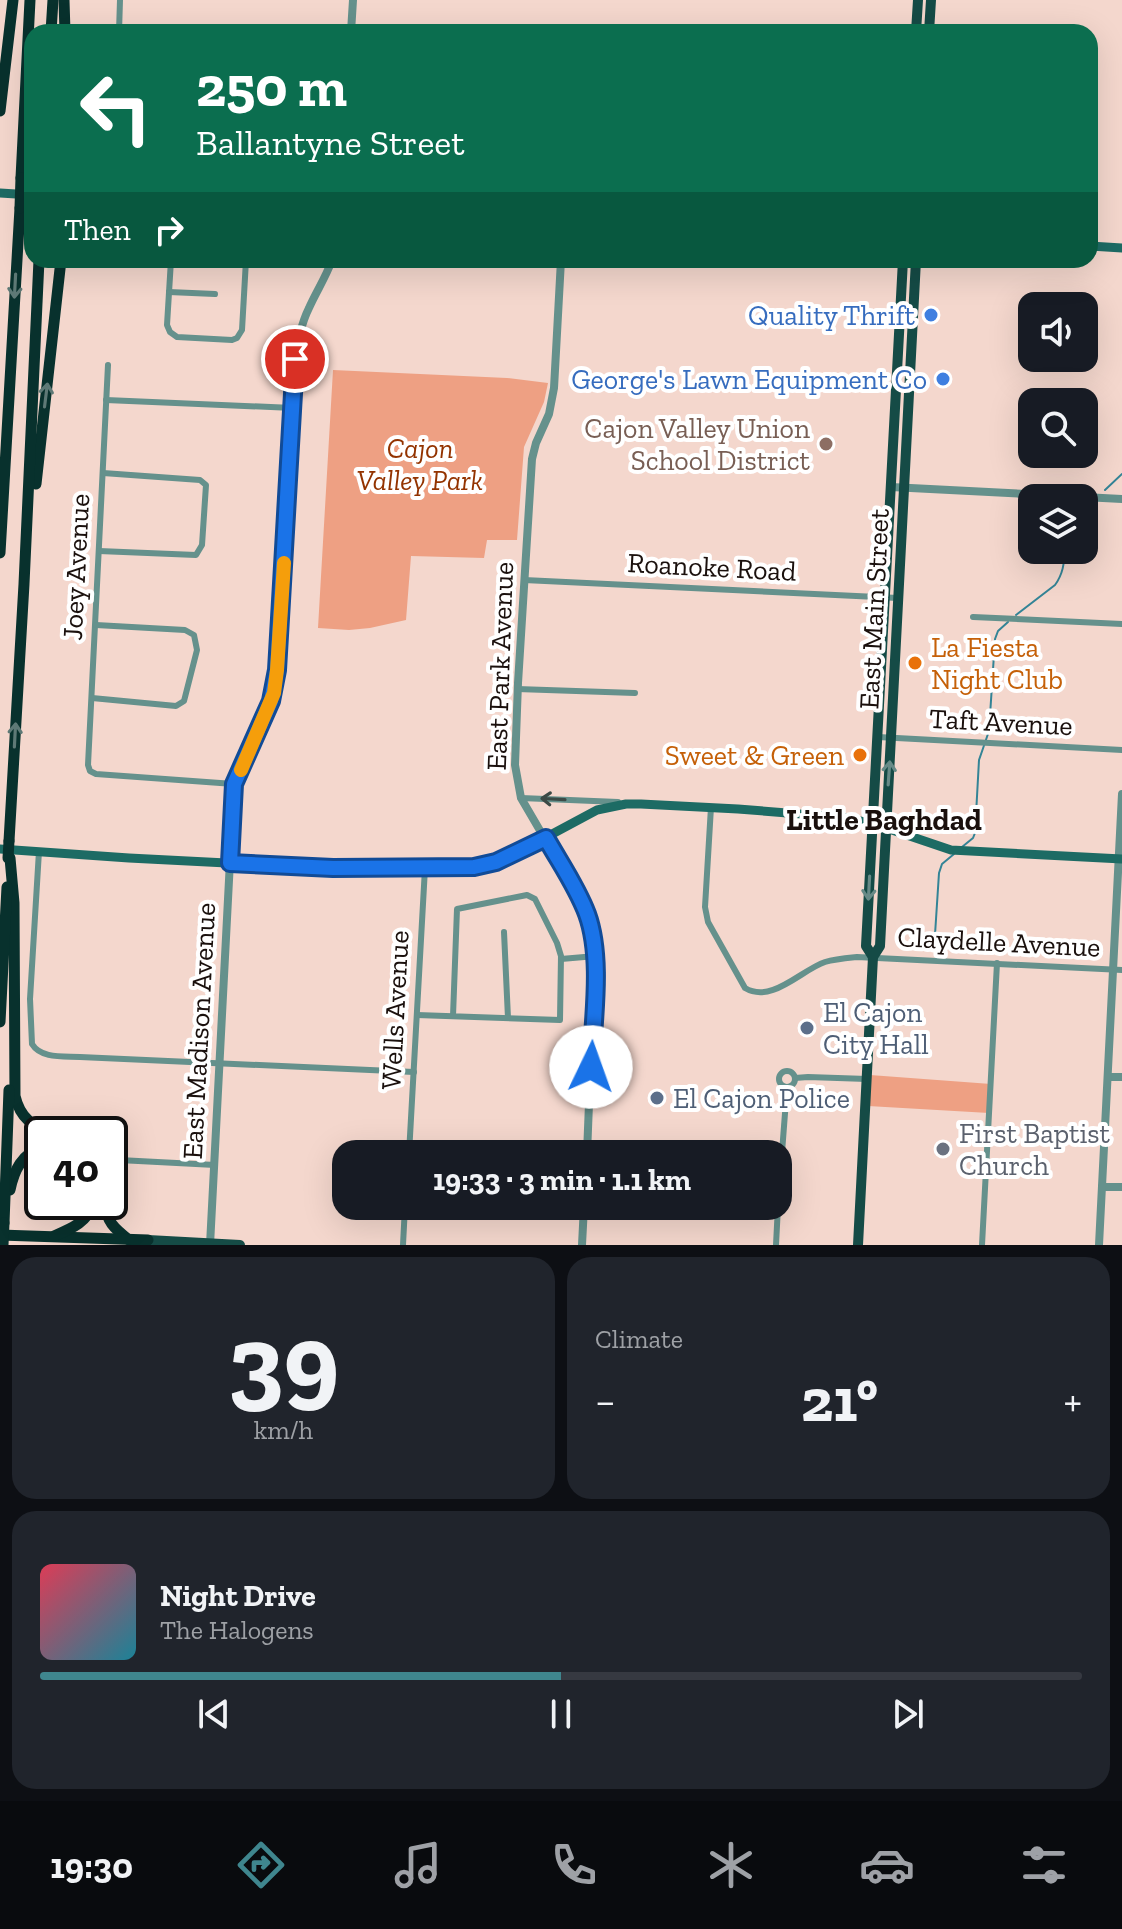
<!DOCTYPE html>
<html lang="en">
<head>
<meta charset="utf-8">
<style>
  body { margin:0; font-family:"Zilla Slab",serif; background:#20242c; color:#f1f3f6; height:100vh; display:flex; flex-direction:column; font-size:30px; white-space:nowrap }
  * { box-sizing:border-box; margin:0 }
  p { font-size:26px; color:#9ea1a6 }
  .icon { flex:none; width:44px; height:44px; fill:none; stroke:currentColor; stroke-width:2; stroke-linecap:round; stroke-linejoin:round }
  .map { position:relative; height:1245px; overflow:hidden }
  .side { display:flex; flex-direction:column; gap:12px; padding:12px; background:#0d0f14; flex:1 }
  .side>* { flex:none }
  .banner { position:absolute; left:24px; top:24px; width:1074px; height:244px; border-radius:24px; box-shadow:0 8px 32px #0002; background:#0b6e4f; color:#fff; overflow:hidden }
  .buttons { position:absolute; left:1018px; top:292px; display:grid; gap:16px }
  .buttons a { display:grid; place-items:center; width:80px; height:80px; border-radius:16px; background:#171b24; box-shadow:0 8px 32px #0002; font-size:40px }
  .speed { position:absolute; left:24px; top:1116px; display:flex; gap:16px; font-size:40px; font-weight:700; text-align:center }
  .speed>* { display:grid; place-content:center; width:104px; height:104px; border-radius:50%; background:#171b24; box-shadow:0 8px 32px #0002; line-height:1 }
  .speed .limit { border:4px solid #111; border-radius:12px; background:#fff; color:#111 }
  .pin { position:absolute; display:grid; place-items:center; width:68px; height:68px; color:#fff; margin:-34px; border:4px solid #fff; border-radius:50%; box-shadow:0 2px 8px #0007 }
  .me { position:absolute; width:88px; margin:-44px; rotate:3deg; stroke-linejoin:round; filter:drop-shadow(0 0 6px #0008) }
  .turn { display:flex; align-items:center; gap:28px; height:168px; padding:0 40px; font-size:36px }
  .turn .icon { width:104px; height:104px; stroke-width:2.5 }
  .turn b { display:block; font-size:56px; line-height:68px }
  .then { display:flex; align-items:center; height:76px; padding:0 40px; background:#0003; gap:16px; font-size:30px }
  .big { font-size:60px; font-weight:700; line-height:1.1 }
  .side .widget { flex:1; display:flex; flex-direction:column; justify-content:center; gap:12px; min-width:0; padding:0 28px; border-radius:24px; background:#20242c }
  .side .dial { align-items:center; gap:0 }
  .dial b { font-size:104px; line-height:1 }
  .song { display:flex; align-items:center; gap:24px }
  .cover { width:96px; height:96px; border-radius:12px; background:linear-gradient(135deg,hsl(350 70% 55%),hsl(190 70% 35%)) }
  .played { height:8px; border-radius:4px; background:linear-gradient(90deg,#3f868e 50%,#363941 50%) }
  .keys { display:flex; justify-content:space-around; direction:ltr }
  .heat { display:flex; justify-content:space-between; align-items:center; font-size:44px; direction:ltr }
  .side .tiles { flex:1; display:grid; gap:12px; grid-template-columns:1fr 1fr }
  .widget:last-child { grid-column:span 2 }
  .trip { position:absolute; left:332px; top:1140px; width:460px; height:80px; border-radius:24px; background:#171b24; box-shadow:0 8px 32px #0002; font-weight:700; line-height:80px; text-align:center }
  .menu { display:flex; height:128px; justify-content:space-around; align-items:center; background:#090b0e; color:#9ea1a6 }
  .menu .icon { width:56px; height:56px }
  .menu .selected { color:#3f868e }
  .menu b { font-size:36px; color:#f1f3f6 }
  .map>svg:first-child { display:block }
</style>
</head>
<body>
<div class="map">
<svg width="1122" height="1245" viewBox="0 0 1122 1245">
  <rect width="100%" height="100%" fill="#f4d7cd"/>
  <!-- green -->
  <g fill="#eea083">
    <path d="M333,370L507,378L548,383L544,402L524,447L517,540H487L484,558L411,556L406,620L370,628L349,630L318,628Z"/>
    <path d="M870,1075L991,1084L989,1113L868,1106Z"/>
  </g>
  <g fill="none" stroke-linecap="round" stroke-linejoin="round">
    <!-- stream -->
    <g stroke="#338496" stroke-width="2">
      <path d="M1105,490L1122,474"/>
      <path d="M1016,615L1055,585C1063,574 1064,564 1065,550"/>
      <path d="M962,847L973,838L975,833L979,760L989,731L995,639L998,631L1008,622"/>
      <path d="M934,950L939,873L942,864L954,854"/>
    </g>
    <!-- minor -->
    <g stroke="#65918c" stroke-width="6">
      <path d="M119,32L120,0"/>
      <path d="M171,260L167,325L170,332L177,337L232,340L237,338L242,330L246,260"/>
      <path d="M169,292L215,294"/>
      <path d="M108,365L88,765L90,771L96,774L234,784"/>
      <path d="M106,400L293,408"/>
      <path d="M99,551L196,555L202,545L206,485L200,480L103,473"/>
      <path d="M524,580L898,598"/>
      <path d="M973,617L1122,624"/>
      <path d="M517,689L635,693"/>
      <path d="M92,698L176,706L184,701L197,650L194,635L185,630L96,625"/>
      <path d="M878,737L1122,750"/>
      <path d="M521,798L618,802"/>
      <path d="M711,807L705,907L708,922L745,988C772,1004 801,970 825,962C835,959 847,958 857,957L1122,970"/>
      <path d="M39,851L30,999L32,1044C41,1059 64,1056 80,1057L414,1072"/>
      <path d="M504,932L508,1018"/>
      <path d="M561,959L596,956"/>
      <path d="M417,1015L560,1020L561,956L557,943L535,899L527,895L457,909L453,1016"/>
      <circle cx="787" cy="1079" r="8"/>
      <path d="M795,1078L808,1077L867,1079"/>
      <path d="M409,1154L425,868"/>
      <path d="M119,1160L215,1165"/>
      <path d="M778,1205L787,1087"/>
      <path d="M403,1245L405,1206"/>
      <path d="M776,1245L778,1206"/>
      <path d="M982,1245L997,963"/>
    </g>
    <!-- tertiary -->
    <g stroke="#65918c" stroke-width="8">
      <path d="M351,32L353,0"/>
      <path d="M561,260L554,388L549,414L536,443L532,459L518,683L515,765L521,798L580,899L588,917L595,953L587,1154"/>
      <path d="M891,487L1122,499"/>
      <path d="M1108,1077H1122"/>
      <path d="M1102,1187H1122"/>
      <path d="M210,1245L234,784L271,701L277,670L295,359C298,342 301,324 309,308C316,292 326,277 332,260"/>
      <path d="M582,1245L584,1206"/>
      <path d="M1099,1245L1122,794"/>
    </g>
    <!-- secondary -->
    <g stroke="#1d6b64" stroke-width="9">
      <path d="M0,193L32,195"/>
      <path d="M1090,246L1122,248"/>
      <path d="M0,849L129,858L323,868L474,867L496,862L513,855L597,810L626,804H641L738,809L850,818L886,828L951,850L1122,859"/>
    </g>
    <!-- primary -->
    <g stroke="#154b46" stroke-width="10">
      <path d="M916,32L918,0"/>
      <path d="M929,32L931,0"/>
      <path d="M873,957L866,946L903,260"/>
      <path d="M148,1240L240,1245"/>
      <path d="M858,1245L873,957L880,946L916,260"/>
    </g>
    <!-- motorway -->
    <g stroke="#08312d" stroke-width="11">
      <path d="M64,0L65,32"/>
      <path d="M51,32L53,0"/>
      <path d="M0,111L13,0"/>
      <path d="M21,178L30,0"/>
      <path d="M36,484L61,260"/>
      <path d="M0,553L20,208"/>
      <path d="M9,841L24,584L39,260"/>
      <path d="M10,858L14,903L15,1096C20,1118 33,1127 54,1134"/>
      <path d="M0,1022L7,887"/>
      <path d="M10,1190C14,1170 22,1154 42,1147"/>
      <path d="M106,1202C105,1221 115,1229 129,1240"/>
      <path d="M4,1223L9,1090"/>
      <path d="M0,1235L148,1240"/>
      <path d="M54,1236C73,1228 87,1222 95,1202"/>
    </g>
    <!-- motorway-bridge -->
    <g stroke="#08312d" stroke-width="11">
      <path d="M20,208L21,178"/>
      <path d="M8,858L9,841"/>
      <path d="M3,1245L4,1223"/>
    </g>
  </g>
  <!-- one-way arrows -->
  <defs><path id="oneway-shaft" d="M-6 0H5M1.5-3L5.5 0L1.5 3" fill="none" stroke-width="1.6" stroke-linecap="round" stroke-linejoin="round" transform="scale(2)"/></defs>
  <g stroke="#5e7976">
    <use href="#oneway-shaft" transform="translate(15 286) rotate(93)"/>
    <use href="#oneway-shaft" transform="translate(46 395) rotate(-83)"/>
    <use href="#oneway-shaft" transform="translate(15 735) rotate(-87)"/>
  </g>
  <g stroke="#678a87">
    <use href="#oneway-shaft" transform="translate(889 773) rotate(-86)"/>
    <use href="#oneway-shaft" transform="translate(869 888) rotate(93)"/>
  </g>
  <use stroke="#3c4a46" href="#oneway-shaft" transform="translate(553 799) rotate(-177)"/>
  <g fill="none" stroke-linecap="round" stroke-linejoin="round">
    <!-- route casing -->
    <g stroke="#114b97" stroke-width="20">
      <path id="route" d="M295,359L277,670L271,701L234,784L230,863L333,868L474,867L496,862L546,838C560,863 577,887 587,914C603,958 593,1020 591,1067"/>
    </g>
    <!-- route -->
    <use href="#route" stroke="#1a73e8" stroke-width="14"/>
    <!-- slow -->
    <path stroke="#f59e0b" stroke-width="14" d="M241,770L274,693L277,670L284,563"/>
  </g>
  <!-- markers -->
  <g fill="#3f7fe0" stroke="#fff" stroke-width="3">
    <circle cx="931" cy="315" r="8"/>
    <circle cx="943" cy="379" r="8"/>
  </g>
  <circle fill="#8d6e63" stroke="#fff" stroke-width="3" cx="826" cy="444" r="8"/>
  <g fill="#e8710a" stroke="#fff" stroke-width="3">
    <circle cx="915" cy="663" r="8"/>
    <circle cx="860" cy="755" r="8"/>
  </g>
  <g fill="#5c6f8a" stroke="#fff" stroke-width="3">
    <circle cx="807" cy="1028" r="8"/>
    <circle cx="657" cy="1098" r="8"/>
  </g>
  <circle fill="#6b7280" stroke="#fff" stroke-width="3" cx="943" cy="1149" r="8"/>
  <g text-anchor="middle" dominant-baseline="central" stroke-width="8" stroke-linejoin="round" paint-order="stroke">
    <!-- shop labels -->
    <g font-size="28" fill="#366cbe" stroke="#fff" text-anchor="end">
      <text x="915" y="315">Quality Thrift</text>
      <text x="927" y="379">George's Lawn Equipment Co</text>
    </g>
    <!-- education labels -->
    <g font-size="28" fill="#785e54" stroke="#fff" text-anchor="end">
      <text x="810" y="428">Cajon Valley Union<tspan x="810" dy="32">School District</tspan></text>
    </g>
    <!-- park labels -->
    <g font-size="28" font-style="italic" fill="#933300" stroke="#fff">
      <text x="420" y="448">Cajon<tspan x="420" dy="32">Valley Park</tspan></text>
    </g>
    <!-- street labels -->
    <g font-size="28" fill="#1a100d" stroke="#fff">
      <text transform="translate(76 567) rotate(-87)">Joey Avenue</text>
      <text transform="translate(712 567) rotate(3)">Roanoke Road</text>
      <text transform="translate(874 609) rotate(-87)">East Main Street</text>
      <text transform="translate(500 666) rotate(-88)">East Park Avenue</text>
      <text transform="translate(1001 722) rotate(3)">Taft Avenue</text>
      <text transform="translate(999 942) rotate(3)">Claydelle Avenue</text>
      <text transform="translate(395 1010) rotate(-87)">Wells Avenue</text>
      <text transform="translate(199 1031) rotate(-87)">East Madison Avenue</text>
    </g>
    <!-- food labels -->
    <g font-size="28" fill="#c56008" stroke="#fff" text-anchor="start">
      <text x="931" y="647">La Fiesta<tspan x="931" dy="32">Night Club</tspan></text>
      <text x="844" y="755" text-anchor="end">Sweet &amp; Green</text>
    </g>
    <!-- service labels -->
    <g font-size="28" fill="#4e5e75" stroke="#fff" text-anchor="start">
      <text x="823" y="1012">El Cajon<tspan x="823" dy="32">City Hall</tspan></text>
      <text x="673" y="1098">El Cajon Police</text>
    </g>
    <!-- worship labels -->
    <g font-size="28" fill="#5b616d" stroke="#fff" text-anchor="start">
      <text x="959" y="1133">First Baptist<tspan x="959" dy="32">Church</tspan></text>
    </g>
    <!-- neighbourhood labels -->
    <g font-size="30" font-weight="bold" fill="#1a100d" stroke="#fff">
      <text x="884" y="820">Little Baghdad</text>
    </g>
  </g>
</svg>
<div class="buttons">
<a><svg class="icon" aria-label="sound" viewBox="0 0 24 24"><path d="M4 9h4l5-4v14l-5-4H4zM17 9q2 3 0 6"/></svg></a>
<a><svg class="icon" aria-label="search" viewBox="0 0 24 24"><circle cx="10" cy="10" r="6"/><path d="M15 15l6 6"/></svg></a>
<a><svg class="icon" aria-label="layers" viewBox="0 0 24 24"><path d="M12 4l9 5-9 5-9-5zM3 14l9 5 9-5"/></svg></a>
</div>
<div class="speed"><div class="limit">40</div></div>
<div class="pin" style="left:295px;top:359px;background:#d93025"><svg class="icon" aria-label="arrive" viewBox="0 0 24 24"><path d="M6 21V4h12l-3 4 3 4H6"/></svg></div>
<svg class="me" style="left:591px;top:1067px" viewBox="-20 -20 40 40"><circle r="19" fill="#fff"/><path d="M0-13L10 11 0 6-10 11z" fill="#1a73e8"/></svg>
<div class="trip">19:33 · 3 min · 1.1 km</div>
<div class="banner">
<div class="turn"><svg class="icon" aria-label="left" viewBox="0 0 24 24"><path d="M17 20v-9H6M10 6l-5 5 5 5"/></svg><div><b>250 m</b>Ballantyne Street</div></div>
<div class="then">Then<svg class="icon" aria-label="right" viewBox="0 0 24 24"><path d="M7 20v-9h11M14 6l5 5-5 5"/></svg></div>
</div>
</div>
<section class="side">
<div class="tiles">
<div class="widget dial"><b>39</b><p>km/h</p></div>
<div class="widget"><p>Climate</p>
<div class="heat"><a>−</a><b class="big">21°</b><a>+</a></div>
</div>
<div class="widget">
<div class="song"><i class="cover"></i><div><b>Night Drive</b><p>The Halogens</p></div></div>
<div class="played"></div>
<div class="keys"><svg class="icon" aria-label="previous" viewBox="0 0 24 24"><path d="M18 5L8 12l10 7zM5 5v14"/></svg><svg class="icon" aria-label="pause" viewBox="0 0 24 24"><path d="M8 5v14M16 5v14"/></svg><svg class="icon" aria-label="next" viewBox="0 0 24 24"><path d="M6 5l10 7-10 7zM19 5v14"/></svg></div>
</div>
</div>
</section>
<nav class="menu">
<b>19:30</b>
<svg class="icon selected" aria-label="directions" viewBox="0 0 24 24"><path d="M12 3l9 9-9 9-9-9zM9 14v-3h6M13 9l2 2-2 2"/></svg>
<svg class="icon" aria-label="music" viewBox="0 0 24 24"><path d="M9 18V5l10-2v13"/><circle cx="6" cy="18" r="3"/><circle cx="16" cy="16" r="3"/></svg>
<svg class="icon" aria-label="phone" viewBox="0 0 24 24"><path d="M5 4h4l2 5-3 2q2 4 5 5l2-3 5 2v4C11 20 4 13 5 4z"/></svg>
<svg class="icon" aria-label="climate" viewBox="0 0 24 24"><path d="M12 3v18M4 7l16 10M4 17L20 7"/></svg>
<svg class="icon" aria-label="car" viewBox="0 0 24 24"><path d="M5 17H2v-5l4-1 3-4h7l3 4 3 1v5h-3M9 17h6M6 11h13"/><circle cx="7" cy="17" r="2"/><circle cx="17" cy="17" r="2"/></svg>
<svg class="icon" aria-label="filters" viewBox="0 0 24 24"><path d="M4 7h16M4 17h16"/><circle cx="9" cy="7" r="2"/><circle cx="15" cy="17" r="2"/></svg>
</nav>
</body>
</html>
